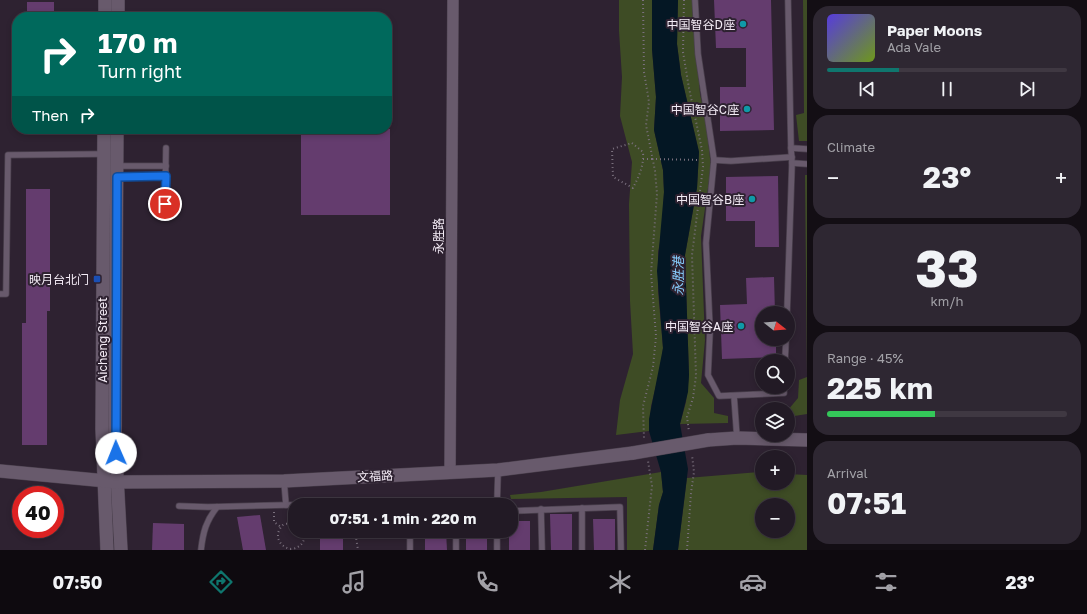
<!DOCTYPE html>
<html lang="en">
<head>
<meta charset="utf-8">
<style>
  body { margin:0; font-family:"Golos Text","Noto Sans SC",sans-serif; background:#2e2732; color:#f1f3f6; height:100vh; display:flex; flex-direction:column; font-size:15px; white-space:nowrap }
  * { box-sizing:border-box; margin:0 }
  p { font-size:13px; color:#a2a1a7 }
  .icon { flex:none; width:22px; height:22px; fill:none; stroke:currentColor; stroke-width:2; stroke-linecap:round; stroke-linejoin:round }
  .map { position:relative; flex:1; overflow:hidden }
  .details { display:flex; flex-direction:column; gap:6px; padding:6px; background:#130e14; width:280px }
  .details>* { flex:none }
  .banner { position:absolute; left:12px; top:12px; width:380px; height:122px; border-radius:16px; box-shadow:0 2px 6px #0003,0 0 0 1px #3f3842; background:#00695c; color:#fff; overflow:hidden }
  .needle { width:26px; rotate:107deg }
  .buttons { position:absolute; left:755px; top:306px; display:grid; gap:8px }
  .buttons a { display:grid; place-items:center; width:40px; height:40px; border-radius:50%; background:#221a25; box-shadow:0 2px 6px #0003,0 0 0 1px #3f3842; font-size:20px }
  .speed { position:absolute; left:12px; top:486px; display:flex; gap:8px; font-size:20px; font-weight:700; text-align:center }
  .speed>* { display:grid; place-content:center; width:52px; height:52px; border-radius:50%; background:#221a25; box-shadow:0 2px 6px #0003,0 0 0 1px #3f3842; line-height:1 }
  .speed .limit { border:6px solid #d22; background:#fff; color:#111 }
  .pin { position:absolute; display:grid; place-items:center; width:34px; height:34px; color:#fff; margin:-17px; border:2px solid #fff; border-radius:50%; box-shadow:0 1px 4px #0007 }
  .me { position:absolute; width:44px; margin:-22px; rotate:359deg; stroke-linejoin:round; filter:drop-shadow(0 0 3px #0008) }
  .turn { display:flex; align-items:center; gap:14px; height:84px; padding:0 20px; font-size:18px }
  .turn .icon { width:52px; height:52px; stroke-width:2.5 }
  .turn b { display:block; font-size:28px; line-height:34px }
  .then { display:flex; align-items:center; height:38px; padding:0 20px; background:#0003; gap:8px; font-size:15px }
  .big { font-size:30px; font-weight:700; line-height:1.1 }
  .details .card { flex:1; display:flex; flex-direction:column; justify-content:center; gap:6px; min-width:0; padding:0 14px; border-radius:16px; background:#2e2732 }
  .details .dial { align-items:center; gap:0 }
  .dial b { font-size:52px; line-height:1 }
  .song { display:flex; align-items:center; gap:12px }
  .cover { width:48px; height:48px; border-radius:6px; background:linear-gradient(135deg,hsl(250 70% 55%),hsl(80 70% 35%)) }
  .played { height:4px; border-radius:2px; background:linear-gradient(90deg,#0f766e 30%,#3f3842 30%) }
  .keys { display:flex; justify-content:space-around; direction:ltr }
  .heat { display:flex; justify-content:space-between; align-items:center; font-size:22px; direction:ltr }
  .charge { height:6px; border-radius:3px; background:linear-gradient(90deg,#34c759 45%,#3f3842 0) }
  .trip { position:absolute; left:288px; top:498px; width:230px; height:40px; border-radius:16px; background:#221a25; box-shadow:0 2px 6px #0003,0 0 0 1px #3f3842; font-weight:700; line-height:40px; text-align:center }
  .tabs { display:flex; height:64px; justify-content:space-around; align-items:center; background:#0e0a0f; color:#a2a1a7 }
  .tabs .icon { width:28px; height:28px }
  .tabs .current { color:#0f766e }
  .tabs b { font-size:18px; color:#f1f3f6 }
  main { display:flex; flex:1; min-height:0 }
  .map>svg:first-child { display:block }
</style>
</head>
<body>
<main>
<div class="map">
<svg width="807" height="550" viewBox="0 0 807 550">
  <rect width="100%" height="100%" fill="#2e2231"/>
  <!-- green -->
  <g fill="#3e4c25" fill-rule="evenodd">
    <path d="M619,0H652V49L656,97L654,130L663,170L664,192L662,232L658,252V291L663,348L661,365L651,406L649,431L616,435L620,400L633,354L630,301L629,204L632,162L620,116L622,77L619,31Z"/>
    <path d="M678,0H692L700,94L706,122L711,167L701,236L705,340L701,383L714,398V413L728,416V423L680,424L686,402L689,375L685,255L697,188L699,152L681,75L677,44Z"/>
    <path d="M803,0H807V141H799L796,115L804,113Z"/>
    <path d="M805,175H807V414L788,417V410L798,398L799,380L807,377Z"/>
    <path d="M661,472L663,492L659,505L653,550H627V497L511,499L510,495L541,492Z"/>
    <path d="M759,472H762V483H788V474L807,475V550H678L687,478ZM762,505H788V531H762Z"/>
  </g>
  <!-- water -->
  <path fill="#041724" d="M652,0H678L677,44L681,75L699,152L697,188L685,255L689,375L688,392L680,424L688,469L678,550H653L659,505L663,492L661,472L649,431V419L663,348L657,271L664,192L663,170L654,130L656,97L652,49Z"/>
  <!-- building -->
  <g fill="#643c6e">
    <path d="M714,0H771L774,130L720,131V87H746V48H716Z"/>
    <rect x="27" y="2" width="27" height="15"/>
    <rect x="301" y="129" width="89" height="86"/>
    <path d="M778,176L779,247H755V221H726V177Z"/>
    <path d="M26,189H50V311H47V445H22V323H26Z"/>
    <path d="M774,277L775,313H762V339H776V357L722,359L720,305L747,304L746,278Z"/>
    <path d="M550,514H572V550H551Z"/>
    <path d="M260,515L266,550H243L237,517Z"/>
    <path d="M593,519H615V550H594Z"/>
    <path d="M511,521H530V550H509V531H511Z"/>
    <path d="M153,523L184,524V550H152Z"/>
    <rect x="320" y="531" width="23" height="19"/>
    <path d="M425,531H446L447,550H425Z"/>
    <rect x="466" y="531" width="21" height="19"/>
  </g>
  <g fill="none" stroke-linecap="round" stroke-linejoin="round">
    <!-- service casing -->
    <g stroke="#4b414e" stroke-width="7">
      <g id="service">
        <path d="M695,0L698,54L714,160L706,243L710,330L708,375L719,396L784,393V387"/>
        <path d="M788,0L791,148L807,149"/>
        <path d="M791,148L792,163L807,164"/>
        <path d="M714,160L731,161L792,157"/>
        <path d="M117,166H166"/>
        <path d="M117,177L165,176"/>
        <path d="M165,204L166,148"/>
        <path d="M0,294H6L8,155L104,154"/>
        <path d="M787,313L792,163"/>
        <path d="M785,361L786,339"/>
        <path d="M734,396L737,438"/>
        <path d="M284,481L286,505H355"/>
        <path d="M497,505L498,471"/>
        <path d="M179,506L208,507L286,505"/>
        <path d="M582,508V550"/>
        <path d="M541,509L542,550"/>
        <path d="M511,511L620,507L621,550"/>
        <path d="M410,531V550"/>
        <path d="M456,531V550"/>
        <path d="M497,531V550"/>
        <path d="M201,550C203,532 206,521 217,507"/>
      </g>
    </g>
    <!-- minor casing -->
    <g stroke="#4b414e" stroke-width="12">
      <path id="minor" d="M450,472L453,0"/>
    </g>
    <!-- tertiary casing -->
    <g stroke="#4b414e" stroke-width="14">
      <g id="tertiary">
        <path d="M105,17V0"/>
        <path d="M118,17V0"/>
        <path d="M104,129L102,429L107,550"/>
        <path d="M117,129L115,439L121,550"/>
        <path d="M708,440L737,438L807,440"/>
        <path d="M0,471L117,482L284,481L498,470L633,453"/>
      </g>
    </g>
    <!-- path -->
    <g stroke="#7a707d" stroke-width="2" stroke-dasharray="1 3" stroke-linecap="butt">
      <path d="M643,0L644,72L649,102L646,125L655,171L657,194L651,273L656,336L653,367L643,406L644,439"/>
      <path d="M684,0L683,52L689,88L702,150L703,167L692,255L696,376L693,398L687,417L689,432"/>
      <path d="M632,143L643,152C644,166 639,176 633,188L613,177L612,149Z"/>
      <path d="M643,159H652"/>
      <path d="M274,512V522L281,527"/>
      <path d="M295,523L284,524C273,533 278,547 291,549C301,548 306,541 304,531"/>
      <path d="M355,531L358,550"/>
      <path d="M645,550L652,486L648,461"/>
      <path d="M687,550L691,493L694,472L692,455"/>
    </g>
    <!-- service -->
    <use href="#service" stroke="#685a6c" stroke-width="5.5"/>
    <!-- minor -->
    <use href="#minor" stroke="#685a6c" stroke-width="11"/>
    <!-- tertiary -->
    <use href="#tertiary" stroke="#685a6c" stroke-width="13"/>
    <!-- tertiary-bridge casing -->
    <g stroke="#4b414e" stroke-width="14" stroke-linecap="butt">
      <path id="tertiary-bridge" d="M633,453L708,440"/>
    </g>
    <!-- path-bridge -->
    <path stroke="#7a707d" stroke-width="2" stroke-dasharray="1 3" stroke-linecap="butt" d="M652,159L699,160"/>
    <!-- tertiary-bridge -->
    <use href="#tertiary-bridge" stroke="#685a6c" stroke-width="13"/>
  </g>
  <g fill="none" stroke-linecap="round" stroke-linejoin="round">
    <!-- route casing -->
    <g stroke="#114b97" stroke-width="10">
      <path id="route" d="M116,453L117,177L166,176L165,204"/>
    </g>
    <!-- route -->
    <use href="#route" stroke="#1a73e8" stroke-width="7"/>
  </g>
  <!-- markers -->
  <g fill="#0f9aa8" stroke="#2e2231" stroke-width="1.5">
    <circle cx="743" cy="24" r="4"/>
    <circle cx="747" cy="109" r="4"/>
    <circle cx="752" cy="199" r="4"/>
    <circle cx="741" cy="326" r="4"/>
  </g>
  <rect fill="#1a4fb4" stroke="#2e2231" stroke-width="1.5" x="93" y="275" width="8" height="8" rx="2"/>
  <g text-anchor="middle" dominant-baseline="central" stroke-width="4" stroke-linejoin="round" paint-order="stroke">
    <!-- poi labels -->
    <g font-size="12" fill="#f4ecf6" stroke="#2e2231" text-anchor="end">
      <text x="735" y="24">中国智谷D座</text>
      <text x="739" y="109">中国智谷C座</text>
      <text x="744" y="199">中国智谷B座</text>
      <text x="89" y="279">映月台北门</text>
      <text x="733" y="326">中国智谷A座</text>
    </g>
    <!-- street labels -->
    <g font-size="12" fill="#f4ecf6" stroke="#2e2231">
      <text transform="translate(438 236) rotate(-90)">永胜路</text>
      <text transform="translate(102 340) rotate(-90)">Aicheng Street</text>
      <text transform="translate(375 476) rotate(-3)">文福路</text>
    </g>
    <!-- water labels -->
    <g font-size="13" font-style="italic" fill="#87cdfd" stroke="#2e2231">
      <text transform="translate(678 276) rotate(-90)">永胜港</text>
    </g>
  </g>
</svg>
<div class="buttons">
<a><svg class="needle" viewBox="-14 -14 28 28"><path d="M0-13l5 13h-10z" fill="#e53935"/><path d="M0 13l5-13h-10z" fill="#a2a1a7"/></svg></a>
<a><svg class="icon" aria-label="search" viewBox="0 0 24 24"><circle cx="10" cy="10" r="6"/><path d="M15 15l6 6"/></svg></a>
<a><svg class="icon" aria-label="layers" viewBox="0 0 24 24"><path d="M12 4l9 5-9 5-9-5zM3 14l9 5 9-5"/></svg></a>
<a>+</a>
<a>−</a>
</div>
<div class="speed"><div class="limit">40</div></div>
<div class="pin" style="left:165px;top:204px;background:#d93025"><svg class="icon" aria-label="arrive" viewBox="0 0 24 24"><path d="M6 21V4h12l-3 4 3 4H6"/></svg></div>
<svg class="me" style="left:116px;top:453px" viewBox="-20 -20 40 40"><circle r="19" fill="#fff"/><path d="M0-13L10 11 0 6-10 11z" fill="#1a73e8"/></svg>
<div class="trip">07:51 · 1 min · 220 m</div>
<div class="banner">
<div class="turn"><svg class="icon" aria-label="right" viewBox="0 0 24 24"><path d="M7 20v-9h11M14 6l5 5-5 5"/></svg><div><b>170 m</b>Turn right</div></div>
<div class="then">Then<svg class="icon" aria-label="right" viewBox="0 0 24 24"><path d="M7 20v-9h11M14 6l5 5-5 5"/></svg></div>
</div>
</div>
<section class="details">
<div class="card">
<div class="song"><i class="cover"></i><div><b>Paper Moons</b><p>Ada Vale</p></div></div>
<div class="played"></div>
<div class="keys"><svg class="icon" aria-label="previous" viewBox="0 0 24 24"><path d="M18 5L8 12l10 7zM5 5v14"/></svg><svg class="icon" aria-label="pause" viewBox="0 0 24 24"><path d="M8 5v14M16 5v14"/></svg><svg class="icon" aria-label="next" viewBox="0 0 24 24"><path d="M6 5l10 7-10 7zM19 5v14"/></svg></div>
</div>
<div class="card"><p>Climate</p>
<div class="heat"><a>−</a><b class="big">23°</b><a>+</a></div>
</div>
<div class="card dial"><b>33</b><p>km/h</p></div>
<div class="card"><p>Range · 45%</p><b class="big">225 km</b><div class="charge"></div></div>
<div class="card"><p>Arrival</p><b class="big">07:51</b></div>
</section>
</main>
<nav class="tabs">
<b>07:50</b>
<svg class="icon current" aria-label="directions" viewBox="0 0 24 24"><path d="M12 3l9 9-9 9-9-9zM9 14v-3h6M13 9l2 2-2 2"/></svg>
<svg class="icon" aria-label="music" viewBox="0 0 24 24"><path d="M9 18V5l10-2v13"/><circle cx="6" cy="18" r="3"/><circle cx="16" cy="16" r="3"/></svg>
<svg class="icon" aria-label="phone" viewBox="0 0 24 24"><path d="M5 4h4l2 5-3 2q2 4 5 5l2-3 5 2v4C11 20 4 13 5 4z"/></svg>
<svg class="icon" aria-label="climate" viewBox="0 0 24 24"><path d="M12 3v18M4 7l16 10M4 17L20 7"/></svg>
<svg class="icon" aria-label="car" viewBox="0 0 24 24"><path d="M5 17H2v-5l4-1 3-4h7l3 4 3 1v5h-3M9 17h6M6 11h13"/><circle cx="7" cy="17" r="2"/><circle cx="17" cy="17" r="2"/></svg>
<svg class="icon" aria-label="filters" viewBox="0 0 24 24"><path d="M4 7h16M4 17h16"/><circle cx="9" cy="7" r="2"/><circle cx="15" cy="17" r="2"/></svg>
<b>23°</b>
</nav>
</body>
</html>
